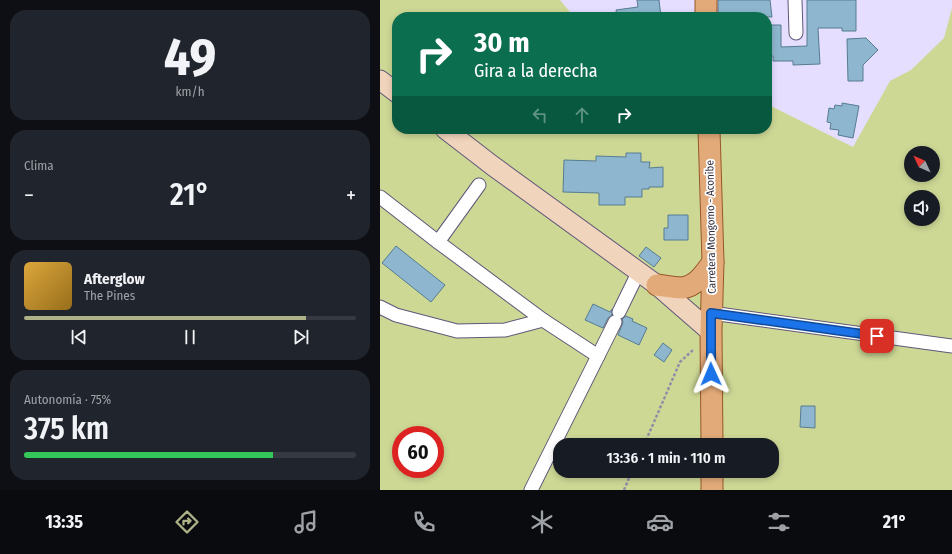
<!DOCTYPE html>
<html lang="es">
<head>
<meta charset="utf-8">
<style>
  body { margin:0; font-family:"Fira Sans Condensed",sans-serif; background:#20242c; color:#f1f3f6; height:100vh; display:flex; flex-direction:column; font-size:15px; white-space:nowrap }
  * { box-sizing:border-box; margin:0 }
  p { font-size:13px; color:#9ea1a6 }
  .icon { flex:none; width:22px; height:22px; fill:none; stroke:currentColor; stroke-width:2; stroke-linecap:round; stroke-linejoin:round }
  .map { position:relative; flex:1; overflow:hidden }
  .details { display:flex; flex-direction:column; gap:10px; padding:10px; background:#0d0f14; width:380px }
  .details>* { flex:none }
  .hud { position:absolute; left:12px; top:12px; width:380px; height:122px; border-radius:16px; box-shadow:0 2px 6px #0003; background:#0b6e4f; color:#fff; overflow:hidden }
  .needle { width:26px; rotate:314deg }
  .tools { position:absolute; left:524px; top:146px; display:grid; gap:8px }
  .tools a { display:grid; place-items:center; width:36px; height:36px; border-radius:50%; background:#171b24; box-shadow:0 2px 6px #0003; font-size:20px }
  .speed { position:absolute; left:12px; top:426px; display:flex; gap:8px; font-size:20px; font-weight:700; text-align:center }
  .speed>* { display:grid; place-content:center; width:52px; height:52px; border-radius:50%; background:#171b24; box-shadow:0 2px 6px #0003; line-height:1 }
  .speed .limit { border:6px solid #d22; background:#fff; color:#111 }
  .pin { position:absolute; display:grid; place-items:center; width:34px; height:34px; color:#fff; margin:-17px; border-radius:8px; box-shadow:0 2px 6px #0006 }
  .me { position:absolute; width:44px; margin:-22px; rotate:359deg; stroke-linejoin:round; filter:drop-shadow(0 0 3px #0008) }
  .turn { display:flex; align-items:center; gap:14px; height:84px; padding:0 16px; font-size:18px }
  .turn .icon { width:52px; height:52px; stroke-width:2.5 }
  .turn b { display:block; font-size:28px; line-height:34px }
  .lanes { display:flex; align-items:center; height:38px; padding:0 16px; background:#0003; justify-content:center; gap:20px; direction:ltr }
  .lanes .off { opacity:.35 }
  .big { font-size:30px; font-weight:600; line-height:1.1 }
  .details .widget { flex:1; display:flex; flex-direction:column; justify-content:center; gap:6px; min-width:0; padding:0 14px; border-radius:16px; background:#20242c }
  .details .dial { align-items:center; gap:0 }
  .dial b { font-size:52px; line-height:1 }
  .song { display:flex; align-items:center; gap:12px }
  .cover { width:48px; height:48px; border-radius:6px; background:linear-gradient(135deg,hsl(40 70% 55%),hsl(40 70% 35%)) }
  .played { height:4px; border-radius:2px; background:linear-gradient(90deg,#aeb287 85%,#363941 85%) }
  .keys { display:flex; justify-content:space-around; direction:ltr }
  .heat { display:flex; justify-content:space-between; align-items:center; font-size:22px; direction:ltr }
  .charge { height:6px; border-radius:3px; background:linear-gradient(90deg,#34c759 75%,#363941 0) }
  .trip { position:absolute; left:173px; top:438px; width:226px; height:40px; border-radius:16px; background:#171b24; box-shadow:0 2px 6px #0003; font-weight:600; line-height:40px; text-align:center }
  .tab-bar { display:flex; height:64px; justify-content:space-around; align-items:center; background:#090b0e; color:#9ea1a6 }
  .tab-bar .icon { width:28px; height:28px }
  .tab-bar .on { color:#aeb287 }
  .tab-bar b { font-size:18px; color:#f1f3f6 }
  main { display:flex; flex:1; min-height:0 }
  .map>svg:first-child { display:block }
</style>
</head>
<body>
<main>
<section class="details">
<div class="widget dial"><b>49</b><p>km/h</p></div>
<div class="widget"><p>Clima</p>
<div class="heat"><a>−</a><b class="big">21°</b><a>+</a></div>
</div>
<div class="widget">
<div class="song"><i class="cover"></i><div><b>Afterglow</b><p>The Pines</p></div></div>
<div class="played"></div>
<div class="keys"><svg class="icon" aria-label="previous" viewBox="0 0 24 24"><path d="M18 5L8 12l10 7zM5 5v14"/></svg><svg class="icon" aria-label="pause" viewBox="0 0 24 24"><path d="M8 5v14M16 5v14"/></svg><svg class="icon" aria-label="next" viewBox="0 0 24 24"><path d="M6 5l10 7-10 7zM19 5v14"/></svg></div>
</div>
<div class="widget"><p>Autonomía · 75%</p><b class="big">375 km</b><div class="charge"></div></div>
</section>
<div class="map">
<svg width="572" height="490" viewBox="0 0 572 490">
  <rect width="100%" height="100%" fill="#e5deff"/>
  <!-- green -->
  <path fill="#ced895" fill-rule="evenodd" d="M0,0H180L194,17H17V129H387V104L473,147L510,81L531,70L564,38L572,8V490H0ZM531,153H553V175H531ZM531,197H553V219H531ZM21,435H55V469H21ZM180,445H392V471H180Z"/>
  <!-- building -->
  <g fill="#8eb6ce" stroke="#567c92">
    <path d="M257,0H279L281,17H237L236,10L258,7Z"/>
    <path d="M338,0H390L392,17L338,16Z"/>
    <path d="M427,0H476V31H462V28H438L440,64L413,65V61H393V56H387V25H401V47L427,46Z"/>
    <path d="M486,38L498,50L483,65V81H468L467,39Z"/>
    <path d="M462,103L479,106L473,138L458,135L459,130L450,129L451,123L447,122L449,108L454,109L455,105L462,106Z"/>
    <path d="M246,153H261V162H270L269,168L283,167V187H269V189H262V197H245V205H219V193L183,192L184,160L216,161V156L246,157Z"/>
    <path d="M288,215H308V240H284V228H288Z"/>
    <path d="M16,246L65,285L51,302L2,263Z"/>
    <path d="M266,247L281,258L274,267L259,256Z"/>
    <path d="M213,304L230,312L232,309V315L228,318L223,328L205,320Z"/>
    <path d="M246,316L253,319L252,321L267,328L259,345L238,335L242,325L243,322L242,319Z"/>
    <path d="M283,343L292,350L284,362L274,355Z"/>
    <path d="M421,406H435V428L420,427Z"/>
  </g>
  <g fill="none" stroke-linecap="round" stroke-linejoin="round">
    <!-- street casing -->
    <g stroke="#5f5779" stroke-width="15">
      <g id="street">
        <path d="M415,0L416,33"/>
        <path d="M0,197L58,242L163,320L218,356"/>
        <path d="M58,242L99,185"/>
        <path d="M0,307L16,315L77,331L125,330L163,320"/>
        <path d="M239,312L259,271"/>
        <path d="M331,313L572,346"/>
        <path d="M151,490L235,322"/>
      </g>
    </g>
    <!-- secondary casing -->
    <g stroke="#5f5779" stroke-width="21">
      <g id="secondary">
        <path d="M0,80L17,93"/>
        <path d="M65,129L113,166L277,285L331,332"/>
      </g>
    </g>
    <!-- primary casing -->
    <g stroke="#975828" stroke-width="23">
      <g id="primary">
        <path d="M326,0V17"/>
        <path d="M329,129L333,262L331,332L332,445"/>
        <path d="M277,285C285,286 294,288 302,288C317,286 325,273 333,262"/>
        <path d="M332,471V490"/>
      </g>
    </g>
    <!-- path -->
    <g stroke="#938ea7" stroke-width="2.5" stroke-dasharray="3 2" stroke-linecap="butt">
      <path d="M264,445L300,362L314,349"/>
      <path d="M244,490L252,471"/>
    </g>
    <!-- street -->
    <use href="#street" stroke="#fff" stroke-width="13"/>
    <!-- secondary -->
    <use href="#secondary" stroke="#f1d4bc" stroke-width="19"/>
    <!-- primary -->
    <use href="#primary" stroke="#e3aa79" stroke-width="21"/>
  </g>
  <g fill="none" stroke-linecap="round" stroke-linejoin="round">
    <!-- route casing -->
    <g stroke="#114b97" stroke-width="10">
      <path id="route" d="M331,374V313L497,336"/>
    </g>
    <!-- route -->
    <use href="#route" stroke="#1a73e8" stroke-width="7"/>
  </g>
  <g text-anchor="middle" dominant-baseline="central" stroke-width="3.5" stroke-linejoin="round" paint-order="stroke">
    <!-- street labels -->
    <g font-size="11" fill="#2e2b3a" stroke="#fff">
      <text transform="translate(331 227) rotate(-91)">Carretera Mongomo - Aconibe</text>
    </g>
  </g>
</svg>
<div class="tools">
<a><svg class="needle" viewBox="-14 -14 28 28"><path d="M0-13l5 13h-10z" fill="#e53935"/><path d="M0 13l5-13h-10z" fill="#9ea1a6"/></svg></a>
<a><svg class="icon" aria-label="sound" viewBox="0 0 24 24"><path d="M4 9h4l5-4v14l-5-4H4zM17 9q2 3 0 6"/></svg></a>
</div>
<div class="speed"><div class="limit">60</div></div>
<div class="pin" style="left:497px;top:336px;background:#d93025"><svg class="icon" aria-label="arrive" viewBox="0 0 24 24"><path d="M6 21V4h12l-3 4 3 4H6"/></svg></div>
<svg class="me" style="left:331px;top:374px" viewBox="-20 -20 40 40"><path d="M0-17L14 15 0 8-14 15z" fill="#1a73e8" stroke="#fff" stroke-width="4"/></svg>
<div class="trip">13:36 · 1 min · 110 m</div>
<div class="hud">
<div class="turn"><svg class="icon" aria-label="right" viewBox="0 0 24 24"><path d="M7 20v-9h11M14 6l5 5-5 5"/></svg><div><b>30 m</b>Gira a la derecha</div></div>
<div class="lanes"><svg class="icon off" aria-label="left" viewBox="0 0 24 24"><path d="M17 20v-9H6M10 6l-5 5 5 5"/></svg><svg class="icon off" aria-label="ahead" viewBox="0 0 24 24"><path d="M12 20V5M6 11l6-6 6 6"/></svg><svg class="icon" aria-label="right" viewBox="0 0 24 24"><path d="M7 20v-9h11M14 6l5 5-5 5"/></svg></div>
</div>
</div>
</main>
<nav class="tab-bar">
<b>13:35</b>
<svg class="icon on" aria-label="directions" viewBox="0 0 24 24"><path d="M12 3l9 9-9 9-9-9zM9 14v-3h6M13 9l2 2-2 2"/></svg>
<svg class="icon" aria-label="music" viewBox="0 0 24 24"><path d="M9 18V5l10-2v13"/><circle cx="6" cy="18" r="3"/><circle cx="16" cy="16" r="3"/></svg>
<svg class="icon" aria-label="phone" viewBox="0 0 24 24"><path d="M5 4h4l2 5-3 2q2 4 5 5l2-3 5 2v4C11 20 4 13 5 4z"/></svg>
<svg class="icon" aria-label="climate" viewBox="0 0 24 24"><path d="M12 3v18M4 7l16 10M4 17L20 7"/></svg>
<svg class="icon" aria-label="car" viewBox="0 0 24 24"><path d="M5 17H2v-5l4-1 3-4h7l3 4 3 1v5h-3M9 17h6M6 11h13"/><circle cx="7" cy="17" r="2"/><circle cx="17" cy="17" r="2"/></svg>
<svg class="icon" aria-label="filters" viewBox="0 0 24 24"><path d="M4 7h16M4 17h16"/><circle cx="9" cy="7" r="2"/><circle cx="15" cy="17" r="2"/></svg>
<b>21°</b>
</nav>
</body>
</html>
